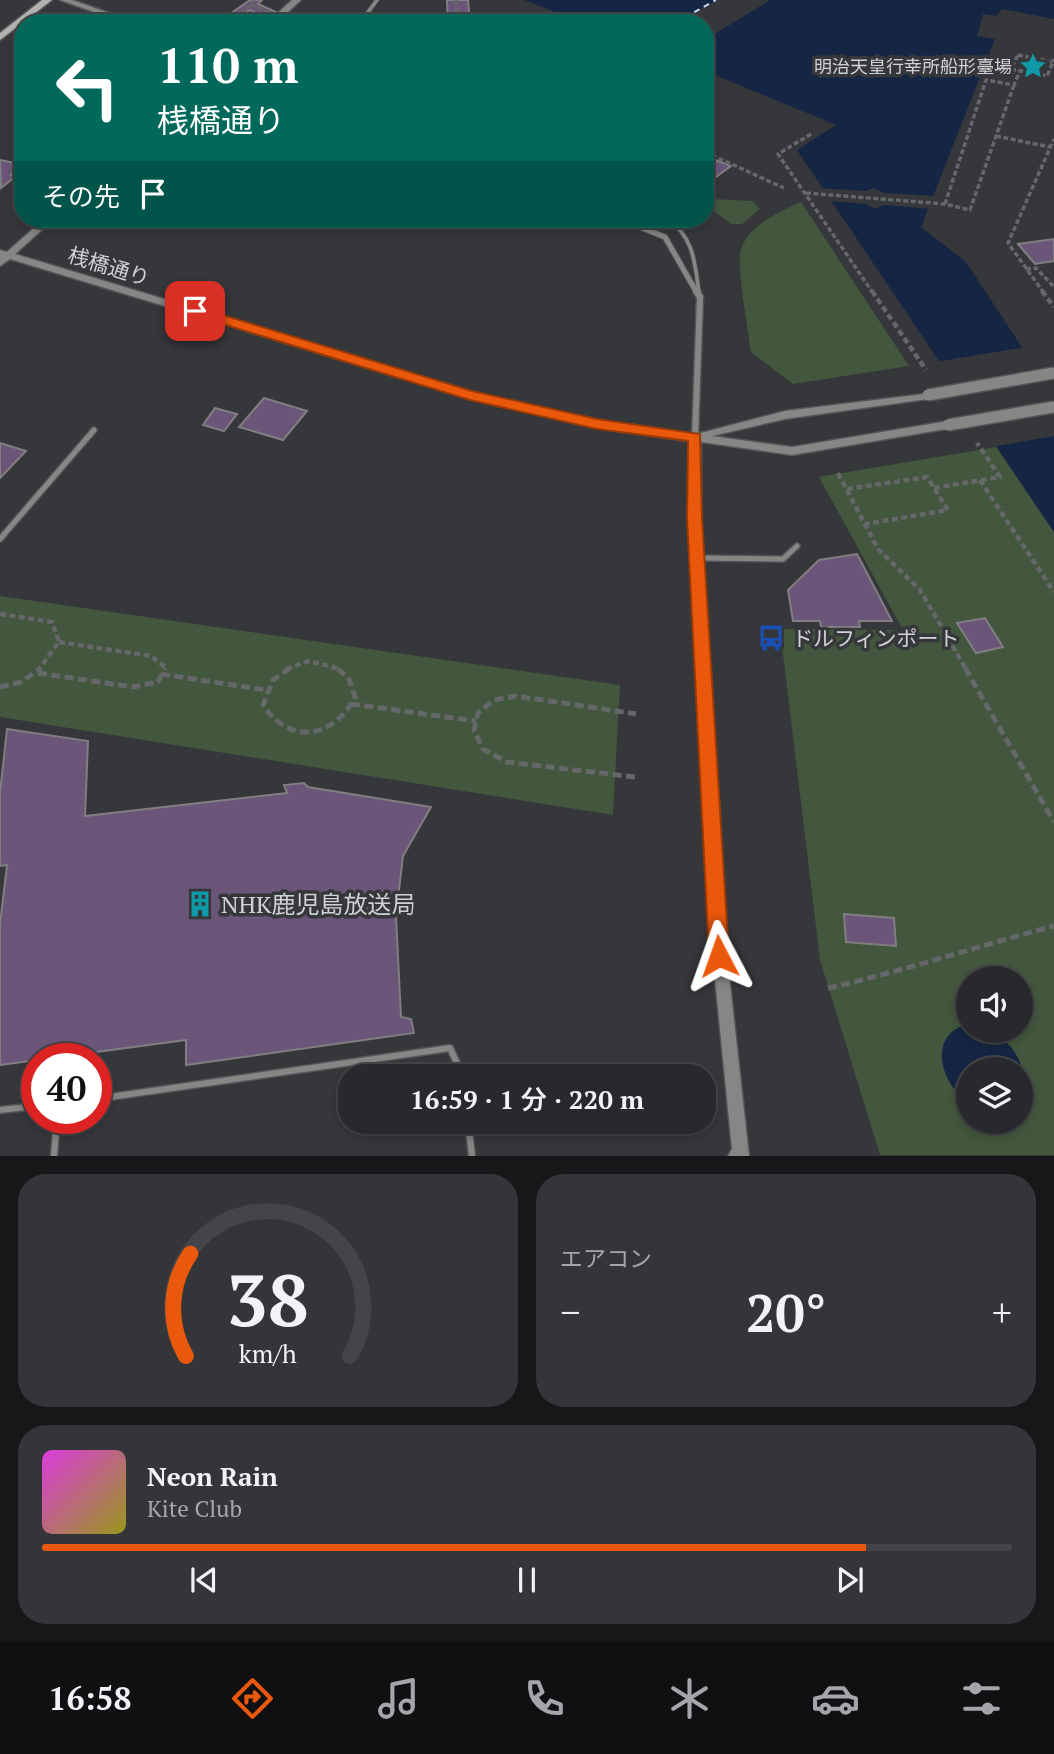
<!DOCTYPE html>
<html lang="ja">
<head>
<meta charset="utf-8">
<style>
  body { margin:0; font-family:"PT Serif","Noto Sans JP",serif; background:#343538; color:#f1f3f6; height:100vh; display:flex; flex-direction:column; font-size:26px; white-space:nowrap }
  * { box-sizing:border-box; margin:0 }
  p { font-size:23px; color:#a5a6a9 }
  .icon { flex:none; width:38px; height:38px; fill:none; stroke:currentColor; stroke-width:2; stroke-linecap:round; stroke-linejoin:round }
  .map { position:relative; height:1156px; overflow:hidden }
  .details { display:flex; flex-direction:column; gap:18px; padding:18px; background:#161718; flex:1 }
  .details>* { flex:none }
  .banner { position:absolute; left:14px; top:14px; width:700px; height:214px; border-radius:28px; box-shadow:0 4px 10px #0003,0 0 0 2px #444548; background:#00695c; color:#fff; overflow:hidden }
  .controls { position:absolute; left:956px; top:966px; display:grid; gap:14px }
  .controls a { display:grid; place-items:center; width:77px; height:77px; border-radius:50%; background:#28292c; box-shadow:0 4px 10px #0003,0 0 0 2px #444548; font-size:35px }
  .speed { position:absolute; left:21px; top:1043px; display:flex; gap:14px; font-size:35px; font-weight:700; text-align:center }
  .speed>* { display:grid; place-content:center; width:91px; height:91px; border-radius:50%; background:#28292c; box-shadow:0 4px 10px #0003,0 0 0 2px #444548; line-height:1 }
  .speed .limit { border:10px solid #d22; background:#fff; color:#111 }
  .pin { position:absolute; display:grid; place-items:center; width:60px; height:60px; color:#fff; margin:-30px; border-radius:14px; box-shadow:0 4px 10px #0006 }
  .me { position:absolute; width:77px; margin:-38px; rotate:356deg; stroke-linejoin:round; filter:drop-shadow(0 0 5px #0008) }
  .turn { display:flex; align-items:center; gap:24px; height:147px; padding:0 28px; font-size:32px }
  .turn .icon { width:91px; height:91px; stroke-width:2.5 }
  .turn b { display:block; font-size:49px; line-height:60px }
  .then { display:flex; align-items:center; height:66px; padding:0 28px; background:#0003; gap:14px; font-size:26px }
  .big { font-size:52px; font-weight:600; line-height:1.1 }
  .details .tile { flex:1; display:flex; flex-direction:column; justify-content:center; gap:10px; min-width:0; padding:0 24px; border-radius:28px; background:#343538 }
  .details .dial { align-items:center; gap:0 }
  .dial svg { height:182px; overflow:visible; fill:none; stroke:#444548; stroke-width:7; stroke-linecap:round; text-anchor:middle }
  .dial text { fill:#f1f3f6; stroke:none }
  .song { display:flex; align-items:center; gap:21px }
  .cover { width:84px; height:84px; border-radius:10px; background:linear-gradient(135deg,hsl(300 70% 55%),hsl(60 70% 35%)) }
  .played { height:7px; border-radius:4px; background:linear-gradient(90deg,#ea580c 85%,#444548 85%) }
  .keys { display:flex; justify-content:space-around; direction:ltr }
  .heat { display:flex; justify-content:space-between; align-items:center; font-size:38px; direction:ltr }
  .details .tiles { flex:1; display:grid; gap:18px; grid-template-columns:1fr 1fr }
  .tile:last-child { grid-column:span 2 }
  .trip { position:absolute; left:338px; top:1064px; width:378px; height:70px; border-radius:28px; background:#28292c; box-shadow:0 4px 10px #0003,0 0 0 2px #444548; font-weight:600; line-height:70px; text-align:center }
  .menu { display:flex; height:112px; justify-content:space-around; align-items:center; background:#101012; color:#a5a6a9 }
  .menu .icon { width:49px; height:49px }
  .menu .current { color:#ea580c }
  .menu b { font-size:32px; color:#f1f3f6 }
  .map>svg:first-child { display:block }
</style>
</head>
<body>
<div class="map">
<svg width="1054" height="1156" viewBox="0 0 1054 1156">
  <rect width="100%" height="100%" fill="#35373a"/>
  <!-- green -->
  <g fill="#42573d" fill-rule="evenodd">
    <path d="M711,199L753,201L760,209L742,224H731L706,205L705,201Z"/>
    <path d="M801,202L909,366L793,384L751,352C748,328 738,275 740,254C744,227 779,212 801,202Z"/>
    <path d="M996,447L1054,532V1155H880L820,960L780,629L903,630L819,477ZM968,978H1020V1031H968ZM968,1069H1020V1122H968Z"/>
    <path d="M0,596L620,685L613,815L0,717Z"/>
  </g>
  <!-- water -->
  <g fill="#152644">
    <path d="M524,0H717L675,23H584Z"/>
    <path d="M770,0H1054V19L1002,9L997,16L983,14L977,36L995,39L921,227L966,262L1054,396V532L797,150L836,125L705,71V40Z"/>
    <path d="M968,1024V1031H995C1012,1045 1030,1067 1020,1091V1069H968V1102C940,1084 927,1034 968,1024Z"/>
  </g>
  <!-- pier -->
  <g fill="#35373a">
    <path d="M818,188L866,191L873,188L884,193L936,196L932,209L884,205L875,209L866,204L827,201Z"/>
    <path d="M1026,347L1054,389V436L992,447L935,362Z"/>
  </g>
  <g fill="none" stroke-linecap="round" stroke-linejoin="round">
    <!-- ferry -->
    <path stroke="#c5dafd" stroke-width="2" stroke-dasharray="6 5" stroke-linecap="butt" d="M675,23L716,0"/>
  </g>
  <!-- building -->
  <g fill="#6b5578" stroke="#807e81" stroke-width="2">
    <path d="M250,0H262L258,4L300,23H278L250,10L231,23H217Z"/>
    <path d="M447,0H468L470,23H448Z"/>
    <path d="M705,156L731,166L705,185Z"/>
    <path d="M0,160L19,164L11,175L16,176L1,188Z"/>
    <path d="M1054,239V261L1035,264L1018,244Z"/>
    <path d="M264,398L307,411L283,440L239,427Z"/>
    <path d="M215,408L237,414L224,431L203,425Z"/>
    <path d="M0,443L26,451L0,478Z"/>
    <path d="M857,554L892,621H859L860,627H821L820,621H793L788,590L819,560Z"/>
    <path d="M985,618L1003,647L976,653L957,623Z"/>
    <path d="M7,729L88,741L85,816L287,793L284,785L304,783L308,787L431,807L403,856L396,916L401,1017L411,1019L414,1033L186,1065V1040L0,1065V924L7,865L0,866V793Z"/>
    <path d="M844,914L894,918L896,946L846,942Z"/>
  </g>
  <g fill="none" stroke-linecap="round" stroke-linejoin="round">
    <!-- service-far2 casing -->
    <g stroke="#515356" stroke-width="5">
      <g id="service-far2">
        <path d="M360,23L377,0"/>
        <path d="M705,77L711,75"/>
        <path d="M667,219C694,236 695,264 699,293"/>
      </g>
    </g>
    <!-- service-far1 casing -->
    <g stroke="#515356" stroke-width="8">
      <g id="service-far1">
        <path d="M698,291L699,296"/>
        <path d="M0,539L94,430"/>
        <path d="M697,558L783,559L797,546"/>
      </g>
    </g>
    <!-- service casing -->
    <g stroke="#515356" stroke-width="9">
      <g id="service">
        <path d="M96,1099L450,1048L463,1076"/>
        <path d="M0,1110L37,1106"/>
        <path d="M468,1122L472,1156"/>
        <path d="M54,1156L57,1118"/>
      </g>
    </g>
    <!-- minor-far1 casing -->
    <g stroke="#515356" stroke-width="7">
      <path id="minor-far1" d="M581,219L627,222L665,237L697,293"/>
    </g>
    <!-- minor casing -->
    <g stroke="#515356" stroke-width="9">
      <path id="minor" d="M695,437L700,297L696,291"/>
    </g>
    <!-- tertiary casing -->
    <g stroke="#515356" stroke-width="3">
      <g id="tertiary">
        <path d="M60,0H72L138,23H125Z"/>
        <path d="M292,0H301L276,23H267Z"/>
        <path d="M44,219H54L15,254L472,392L597,420L697,434L785,411L932,393L933,395L928,399L785,419L712,436L792,447L948,421L954,425L952,428L792,455L701,442V518L724,929L749,1156H728L732,1149L710,929L689,518V441L597,428L470,399L10,259L0,266V250L7,252Z"/>
      </g>
    </g>
    <!-- secondary casing -->
    <g stroke="#515356" stroke-width="3">
      <path id="secondary" d="M42,0H52L0,40V33Z"/>
    </g>
    <!-- path-far2 -->
    <g stroke="#656769" stroke-width="3.5" stroke-dasharray="5 2.5" stroke-linecap="butt">
      <path d="M456,0L458,23"/>
      <path d="M679,20L685,23"/>
      <path d="M220,23L239,15L256,0"/>
      <path d="M332,23L339,15"/>
      <path d="M1018,55L1053,62L1047,76L1011,69Z"/>
      <path d="M1053,62L1054,59"/>
      <path d="M811,134L778,154L873,293"/>
      <path d="M996,136L1050,147"/>
      <path d="M705,152L784,188"/>
      <path d="M806,193L945,204L970,210L1014,85"/>
      <path d="M945,204L986,80L1014,85L1020,71"/>
      <path d="M1026,269L1036,268L1054,287"/>
      <path d="M1044,293L1008,243L1054,139"/>
    </g>
    <!-- path-far1 -->
    <g stroke="#656769" stroke-width="4.5" stroke-dasharray="6 3.5" stroke-linecap="butt">
      <path d="M872,291L926,370"/>
      <path d="M1042,291L1054,307"/>
      <path d="M838,473L878,549L920,590L966,669"/>
      <path d="M980,480L1054,592"/>
      <path d="M934,488L1000,477L977,443"/>
      <path d="M847,489L927,477L948,510L865,524"/>
      <path d="M0,614L52,622L59,642L39,669"/>
      <path d="M59,642L151,656L165,667L164,669"/>
      <path d="M286,669L309,661L340,669"/>
    </g>
    <!-- path -->
    <g stroke="#656769" stroke-width="5" stroke-dasharray="9 4.5" stroke-linecap="butt">
      <path d="M290,668L273,680L263,705C290,746 334,738 355,697L349,679L337,668"/>
      <path d="M965,668L1054,822"/>
      <path d="M38,673L133,687L158,682L165,668"/>
      <path d="M161,674L266,690"/>
      <path d="M0,687L21,682L41,668"/>
      <path d="M351,704L476,721"/>
      <path d="M635,777L507,762L483,749L474,730L478,713L494,700L516,696L636,714"/>
      <path d="M828,988C904,971 978,946 1054,926"/>
    </g>
    <!-- service-far2 -->
    <use href="#service-far2" stroke="#868684" stroke-width="3.5"/>
    <!-- service-far1 -->
    <use href="#service-far1" stroke="#868684" stroke-width="5"/>
    <!-- service -->
    <use href="#service" stroke="#868684" stroke-width="6"/>
    <!-- minor-far1 -->
    <use href="#minor-far1" stroke="#868684" stroke-width="5"/>
    <!-- minor -->
    <use href="#minor" stroke="#868684" stroke-width="6"/>
    <!-- tertiary -->
    <use href="#tertiary" fill="#868684" fill-rule="evenodd"/>
    <!-- secondary -->
    <use href="#secondary" fill="#b3b2af" fill-rule="evenodd"/>
    <!-- tertiary-bridge casing -->
    <g stroke="#515356" stroke-width="14" stroke-linecap="butt">
      <g id="tertiary-bridge">
        <path d="M928,395L1054,373"/>
        <path d="M948,425L1054,407"/>
      </g>
    </g>
    <!-- path-bridge -->
    <path stroke="#656769" stroke-width="3.5" stroke-dasharray="5 2.5" stroke-linecap="butt" d="M251,4L289,23"/>
    <!-- tertiary-bridge -->
    <use href="#tertiary-bridge" stroke="#868684" stroke-width="11"/>
  </g>
  <!-- route -->
  <path fill="#ea580c" stroke="#983908" stroke-width="2" d="M190,308H200L472,391L597,419L700,434L702,518L729,956L726,962L719,965L712,962L709,956L687,518L688,441L597,429L470,400L190,314Z"/>
  <!-- icons -->
  <defs>
    <g id="sight-bare" transform="scale(2.1)"><path d="M0-6L1.8-2.2L6-1.7L2.9 1.2L3.7 5.4L0 3.3L-3.7 5.4L-2.9 1.2L-6-1.7L-1.8-2.2Z" fill="#0f9aa8" stroke="#35373a" stroke-width="2.5" paint-order="stroke"/></g>
    <g id="bus-bare" transform="scale(2.1)"><path d="M-5-6H5V4H4V6H2V4H-2V6H-4V4H-5ZM-3.5-4V0h7V-4ZM-3.5 1.2v1.5H-2V1.2ZM2 1.2v1.5H3.5V1.2Z" fill="#1a4fb4" stroke="#35373a" stroke-width="2.5" paint-order="stroke"/></g>
    <g id="building-bare" transform="scale(2.1)"><path d="M-4-6H4V6H1V3H-1V6H-4ZM-2.5-4.3h1.7v1.8h-1.7ZM.8-4.3h1.7v1.8H.8ZM-2.5-1h1.7V.8h-1.7ZM.8-1h1.7V.8H.8Z" fill="#0f9aa8" stroke="#35373a" stroke-width="2.5" paint-order="stroke"/></g>
  </defs>
  <g fill-rule="evenodd">
    <use href="#sight-bare" x="1033" y="66"/>
    <use href="#bus-bare" x="771" y="638"/>
    <use href="#building-bare" x="200" y="904"/>
  </g>
  <g text-anchor="middle" dominant-baseline="central" stroke-width="7" stroke-linejoin="round" paint-order="stroke">
    <!-- far-poi labels -->
    <g font-size="18" fill="#d0d1d3" stroke="#35373a" text-anchor="end">
      <text x="1012" y="66">明治天皇行幸所船形臺場</text>
    </g>
    <!-- street labels -->
    <g font-size="21" fill="#d0d1d3" stroke="#35373a">
      <text transform="translate(109 266) rotate(17)">桟橋通り</text>
    </g>
    <!-- poi labels -->
    <g font-size="21" fill="#d0d1d3" stroke="#35373a" text-anchor="start">
      <text x="792" y="638">ドルフィンポート</text>
    </g>
    <!-- near-poi labels -->
    <g font-size="24" fill="#d0d1d3" stroke="#35373a" text-anchor="start">
      <text x="221" y="904">NHK鹿児島放送局</text>
    </g>
  </g>
</svg>
<div class="controls">
<a><svg class="icon" aria-label="sound" viewBox="0 0 24 24"><path d="M4 9h4l5-4v14l-5-4H4zM17 9q2 3 0 6"/></svg></a>
<a><svg class="icon" aria-label="layers" viewBox="0 0 24 24"><path d="M12 4l9 5-9 5-9-5zM3 14l9 5 9-5"/></svg></a>
</div>
<div class="speed"><div class="limit">40</div></div>
<div class="pin" style="left:195px;top:311px;background:#d93025"><svg class="icon" aria-label="arrive" viewBox="0 0 24 24"><path d="M6 21V4h12l-3 4 3 4H6"/></svg></div>
<svg class="me" style="left:719px;top:956px" viewBox="-20 -20 40 40"><path d="M0-17L14 15 0 8-14 15z" fill="#ea580c" stroke="#fff" stroke-width="4"/></svg>
<div class="trip">16:59 · 1 分 · 220 m</div>
<div class="banner">
<div class="turn"><svg class="icon" aria-label="left" viewBox="0 0 24 24"><path d="M17 20v-9H6M10 6l-5 5 5 5"/></svg><div><b>110 m</b>桟橋通り</div></div>
<div class="then">その先<svg class="icon" aria-label="arrive" viewBox="0 0 24 24"><path d="M6 21V4h12l-3 4 3 4H6"/></svg></div>
</div>
</div>
<section class="details">
<div class="tiles">
<div class="tile dial"><svg viewBox="0 0 100 80">
<path d="M14 69A42 42 0 1 1 86 69"/>
<path d="M14 69A42 42 0 0 1 16 24" stroke="#ea580c"/>
<text x="50" y="56" font-size="32" font-weight="700">38</text>
<text x="50" y="72" font-size="11">km/h</text>
</svg></div>
<div class="tile"><p>エアコン</p>
<div class="heat"><a>−</a><b class="big">20°</b><a>+</a></div>
</div>
<div class="tile">
<div class="song"><i class="cover"></i><div><b>Neon Rain</b><p>Kite Club</p></div></div>
<div class="played"></div>
<div class="keys"><svg class="icon" aria-label="previous" viewBox="0 0 24 24"><path d="M18 5L8 12l10 7zM5 5v14"/></svg><svg class="icon" aria-label="pause" viewBox="0 0 24 24"><path d="M8 5v14M16 5v14"/></svg><svg class="icon" aria-label="next" viewBox="0 0 24 24"><path d="M6 5l10 7-10 7zM19 5v14"/></svg></div>
</div>
</div>
</section>
<nav class="menu">
<b>16:58</b>
<svg class="icon current" aria-label="directions" viewBox="0 0 24 24"><path d="M12 3l9 9-9 9-9-9zM9 14v-3h6M13 9l2 2-2 2"/></svg>
<svg class="icon" aria-label="music" viewBox="0 0 24 24"><path d="M9 18V5l10-2v13"/><circle cx="6" cy="18" r="3"/><circle cx="16" cy="16" r="3"/></svg>
<svg class="icon" aria-label="phone" viewBox="0 0 24 24"><path d="M5 4h4l2 5-3 2q2 4 5 5l2-3 5 2v4C11 20 4 13 5 4z"/></svg>
<svg class="icon" aria-label="climate" viewBox="0 0 24 24"><path d="M12 3v18M4 7l16 10M4 17L20 7"/></svg>
<svg class="icon" aria-label="car" viewBox="0 0 24 24"><path d="M5 17H2v-5l4-1 3-4h7l3 4 3 1v5h-3M9 17h6M6 11h13"/><circle cx="7" cy="17" r="2"/><circle cx="17" cy="17" r="2"/></svg>
<svg class="icon" aria-label="filters" viewBox="0 0 24 24"><path d="M4 7h16M4 17h16"/><circle cx="9" cy="7" r="2"/><circle cx="15" cy="17" r="2"/></svg>
</nav>
</body>
</html>
